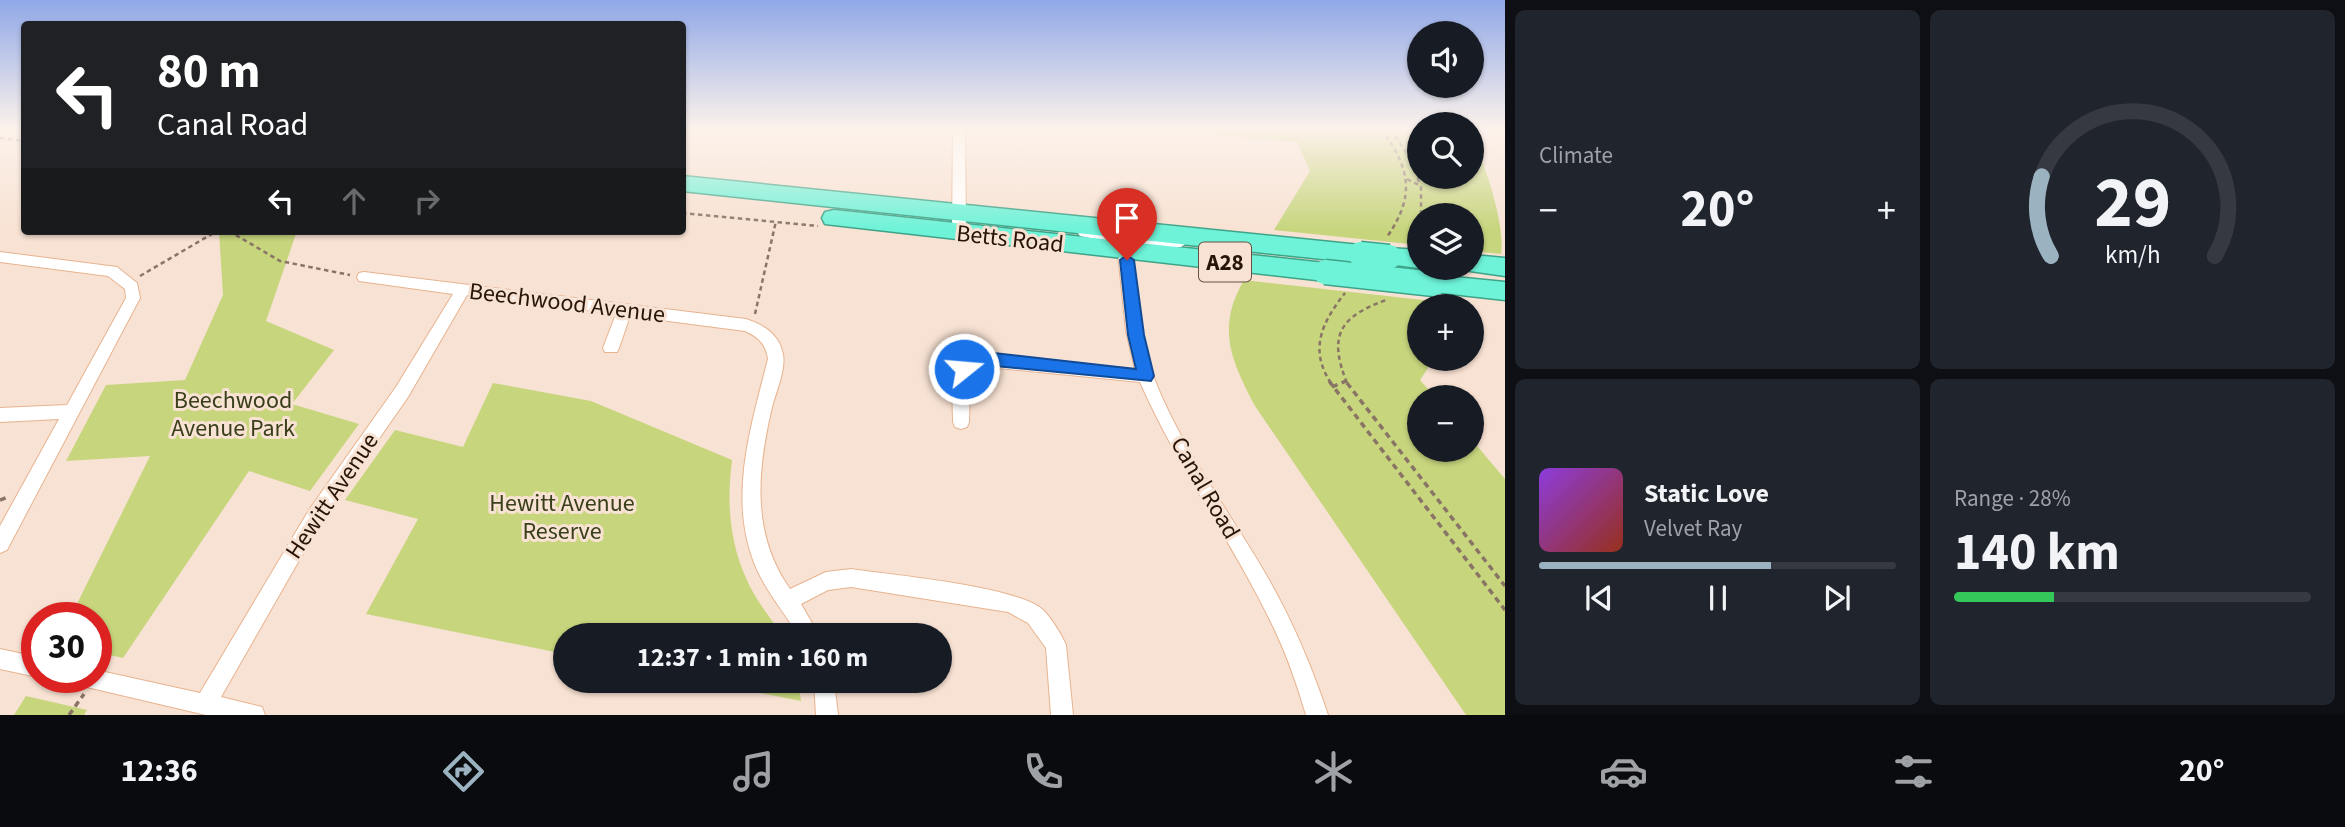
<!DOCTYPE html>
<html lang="en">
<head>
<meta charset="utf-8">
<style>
  body { margin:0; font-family:"Source Sans 3",sans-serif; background:#20242c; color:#f1f3f6; height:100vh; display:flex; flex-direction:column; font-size:26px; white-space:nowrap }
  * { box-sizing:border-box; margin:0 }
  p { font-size:23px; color:#9ea1a6 }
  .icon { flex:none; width:38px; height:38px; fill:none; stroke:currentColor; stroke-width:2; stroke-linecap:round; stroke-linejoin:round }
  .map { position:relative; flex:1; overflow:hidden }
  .drawer { display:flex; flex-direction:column; gap:10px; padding:10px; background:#0d0f14; width:840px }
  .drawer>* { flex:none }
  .top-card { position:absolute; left:21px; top:21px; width:665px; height:214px; border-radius:7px; box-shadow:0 2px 5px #0004; background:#202124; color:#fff; overflow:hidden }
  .tools { position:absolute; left:1407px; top:21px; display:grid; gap:14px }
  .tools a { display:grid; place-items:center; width:77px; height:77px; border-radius:50%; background:#171b24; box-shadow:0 2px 5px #0004; font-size:35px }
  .speed { position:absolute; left:21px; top:602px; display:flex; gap:14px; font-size:35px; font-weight:700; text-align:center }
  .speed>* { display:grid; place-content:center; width:91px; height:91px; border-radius:50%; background:#171b24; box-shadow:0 2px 5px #0004; line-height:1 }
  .speed .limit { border:10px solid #d22; background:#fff; color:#111 }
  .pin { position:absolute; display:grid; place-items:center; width:60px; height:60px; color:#fff; margin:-72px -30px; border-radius:50% 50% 50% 0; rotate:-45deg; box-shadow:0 0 7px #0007 }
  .pin .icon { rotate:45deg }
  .me { position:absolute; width:77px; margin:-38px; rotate:73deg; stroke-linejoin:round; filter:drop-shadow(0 0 5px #0008) }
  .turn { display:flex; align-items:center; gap:24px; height:147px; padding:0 21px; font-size:32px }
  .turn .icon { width:91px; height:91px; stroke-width:2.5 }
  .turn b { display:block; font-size:49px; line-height:60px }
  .lanes { display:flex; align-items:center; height:66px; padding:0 21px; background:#0003; justify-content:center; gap:35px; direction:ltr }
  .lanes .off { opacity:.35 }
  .big { font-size:52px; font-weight:700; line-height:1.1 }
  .drawer .card { flex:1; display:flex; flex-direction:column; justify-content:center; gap:10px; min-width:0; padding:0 24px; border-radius:10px; background:#20242c }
  .drawer .dial { align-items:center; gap:0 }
  .dial svg { height:182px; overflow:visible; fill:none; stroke:#363941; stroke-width:7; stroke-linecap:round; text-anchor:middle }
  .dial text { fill:#f1f3f6; stroke:none }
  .song { display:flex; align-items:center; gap:21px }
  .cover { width:84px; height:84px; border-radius:10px; background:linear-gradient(135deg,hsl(270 70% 55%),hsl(10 70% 35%)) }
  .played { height:7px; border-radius:4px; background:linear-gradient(90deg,#9bb3c1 65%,#363941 65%) }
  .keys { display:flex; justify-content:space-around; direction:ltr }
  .heat { display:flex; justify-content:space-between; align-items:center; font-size:38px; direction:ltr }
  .charge { height:10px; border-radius:5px; background:linear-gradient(90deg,#34c759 28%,#363941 0) }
  .drawer .tiles { flex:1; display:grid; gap:10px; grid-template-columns:repeat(2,1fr) }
  .trip { position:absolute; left:553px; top:623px; width:399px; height:70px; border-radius:35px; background:#171b24; box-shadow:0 2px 5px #0004; font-weight:700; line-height:70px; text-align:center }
  .tabs { display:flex; height:112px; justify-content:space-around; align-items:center; background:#090b0e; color:#9ea1a6 }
  .tabs .icon { width:49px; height:49px }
  .tabs .current { color:#9bb3c1 }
  .tabs b { font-size:32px; color:#f1f3f6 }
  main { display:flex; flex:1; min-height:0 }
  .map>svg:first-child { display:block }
</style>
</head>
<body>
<main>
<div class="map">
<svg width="1505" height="715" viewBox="0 0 1505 715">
  <rect width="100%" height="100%" fill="#f8e2d3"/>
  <!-- green -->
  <g fill="#c7d57d">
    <path d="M1214,129H1419V177H1472V142L1477,147C1488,175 1505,225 1501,254L1472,251V215H1419V245L1274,230L1310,171L1297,142L1216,135Z"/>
    <path d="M219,231H297L266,321L334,350L292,404L359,424L310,491L249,471L123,658L96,652V618H70L150,456L66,461L106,385L185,380L223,295Z"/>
    <path d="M1244,280L1468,305L1419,306V359H1434L1420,380L1435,397H1419V450H1472V440L1505,479V715H1466L1255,406C1231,360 1216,328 1244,280Z"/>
    <path d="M493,383L591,401L732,460C726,508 730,551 754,594C762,608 773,621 781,635H565V654L366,614L418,519L345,500L395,430L463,447Z"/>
    <path d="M700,681H798L801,701Z"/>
    <path d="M26,696L87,710L84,715H14Z"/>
  </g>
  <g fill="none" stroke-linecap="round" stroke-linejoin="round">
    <!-- minor casing -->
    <g stroke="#e7b38f" stroke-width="2">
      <g id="minor">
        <path d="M953,129H965L966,233L959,238L952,233Z"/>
        <path d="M1085,228L1114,234L1125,243C1134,236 1180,234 1188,242L1181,247L1137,248L1132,252C1139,294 1139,339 1154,378C1182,450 1230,512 1268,578C1293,622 1312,667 1328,715H1306C1298,688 1289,661 1277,635C1237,548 1179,471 1140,382L978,366L970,379L969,422L967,427L961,429L955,427L953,422C953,399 947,363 975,354L1135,369L1126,331L1118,253L1105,241L1080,236L1078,233Z"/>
        <path d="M0,252L117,267L137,283L140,298L7,550L0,553V526L59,419L0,422V408L67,405L126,298L125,289L108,276L0,262Z"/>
        <path d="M364,272L746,319C764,325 779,334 783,354C786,370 776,392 772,407C757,471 751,534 790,589L826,572L851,569C892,575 1014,586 1042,609C1051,617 1061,634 1066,645L1073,715H1051L1046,648L1028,623L1008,612L851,587L828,590L801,604L819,635H798C786,615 771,597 760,576C725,506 750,430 768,359C766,344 758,337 745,331L630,316L619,348L617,352H605L603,348L616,314L467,295L408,397L321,522L221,697L262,707L265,715H206L74,684L71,677H96V670L200,693L309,510L396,387L453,294L359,281L357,277L359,273Z"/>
        <path d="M0,649L37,657V677L0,669Z"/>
        <path d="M814,681H834L838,715H816Z"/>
      </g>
    </g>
    <!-- trunk casing -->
    <g stroke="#3ea388" stroke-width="3">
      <g id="trunk">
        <path d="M682,176L1360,245L1369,248L1373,254L1369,260L1360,263L682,191Z"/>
        <path d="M834,210L1325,263L1334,266L1338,272L1334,278L1325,281L825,224L822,218L825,212Z"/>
        <path d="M1389,248L1419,250V268L1380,263L1376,257L1380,251Z"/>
        <path d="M1472,255L1505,258V276L1463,270L1461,268H1472Z"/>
        <path d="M1434,275L1505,282V300L1425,291L1421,284L1425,277Z"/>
      </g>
    </g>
    <!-- path-far1 -->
    <g stroke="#897466" stroke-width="2.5" stroke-dasharray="4.5 3.5" stroke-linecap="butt">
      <path d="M1381,129C1410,168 1416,195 1387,237"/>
      <path d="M1391,129L1416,168L1419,184"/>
      <path d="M0,138L24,141"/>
      <path d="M1407,179L1421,186V215"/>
      <path d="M682,213L818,226"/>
      <path d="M229,231L280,261L350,275"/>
      <path d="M140,276L217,231"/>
      <path d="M755,314L776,221"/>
      <path d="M1331,383C1308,349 1323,321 1345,293"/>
      <path d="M1347,383C1328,336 1339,317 1386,300"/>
    </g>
    <!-- path -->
    <g stroke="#897466" stroke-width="3.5" stroke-dasharray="6 4.5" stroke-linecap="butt">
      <path d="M1329,381L1505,610"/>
      <path d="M1347,383L1505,586"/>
      <path d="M1332,387L1346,381"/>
      <path d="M0,500L8,497"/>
      <path d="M69,715L84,694"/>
    </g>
    <!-- minor -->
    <use href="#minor" fill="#fff" fill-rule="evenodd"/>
    <!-- trunk -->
    <use href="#trunk" fill="#6ef3d8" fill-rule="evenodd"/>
    <!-- trunk-bridge casing -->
    <g stroke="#3ea388" stroke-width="27" stroke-linecap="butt">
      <g id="trunk-bridge">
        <path d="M1360,254L1389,257"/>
        <path d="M1325,272L1434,284"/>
      </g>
    </g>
    <!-- trunk-bridge -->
    <use href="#trunk-bridge" stroke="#6ef3d8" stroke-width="24"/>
  </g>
  <!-- sky -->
  <linearGradient id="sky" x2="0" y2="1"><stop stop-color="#90a8e7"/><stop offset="0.56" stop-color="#fcf2eb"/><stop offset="1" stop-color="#fcf2eb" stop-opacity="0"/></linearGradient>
  <rect width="1505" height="230" fill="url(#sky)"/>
  <!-- route -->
  <path fill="#1a73e8" stroke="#114b97" stroke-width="2" d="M1127,255L1134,260L1144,335L1154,376L1151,381L985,365L976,367L969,374H958L956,369L965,357L985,352L1136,369L1128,335L1120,260Z"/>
  <g text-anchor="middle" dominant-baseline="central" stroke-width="6" stroke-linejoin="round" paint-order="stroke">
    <!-- shield labels -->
    <rect fill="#f8e2d3" stroke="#665244" stroke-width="2" x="1199" y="242.5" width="52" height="39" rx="5"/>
    <g font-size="23" font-weight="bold" fill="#281507">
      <text x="1225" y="262">A28</text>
    </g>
    <!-- street labels -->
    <g font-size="24" fill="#281507" stroke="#f8e2d3">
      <text transform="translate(1010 239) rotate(6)">Betts Road</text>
      <text transform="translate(567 303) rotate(7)">Beechwood Avenue</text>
      <text transform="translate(1205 488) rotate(60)">Canal Road</text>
      <text transform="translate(332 496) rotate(-56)">Hewitt Avenue</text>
    </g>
    <!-- park labels -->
    <g font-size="24" fill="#393f1a" stroke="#f8e2d3">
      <text x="233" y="400">Beechwood<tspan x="233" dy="28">Avenue Park</tspan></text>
      <text x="562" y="503">Hewitt Avenue<tspan x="562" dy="28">Reserve</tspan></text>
    </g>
  </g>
</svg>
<div class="tools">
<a><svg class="icon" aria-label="sound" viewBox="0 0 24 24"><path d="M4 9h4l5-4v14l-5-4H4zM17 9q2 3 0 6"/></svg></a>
<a><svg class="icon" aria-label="search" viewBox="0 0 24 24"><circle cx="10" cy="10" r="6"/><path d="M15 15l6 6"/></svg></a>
<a><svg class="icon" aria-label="layers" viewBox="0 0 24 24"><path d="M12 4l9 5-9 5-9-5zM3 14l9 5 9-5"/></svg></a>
<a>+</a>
<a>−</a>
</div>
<div class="speed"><div class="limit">30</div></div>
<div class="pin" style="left:1127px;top:260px;background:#d93025"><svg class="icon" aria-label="arrive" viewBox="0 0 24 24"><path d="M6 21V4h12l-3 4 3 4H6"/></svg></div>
<svg class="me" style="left:964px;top:369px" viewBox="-20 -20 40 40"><circle r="17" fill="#1a73e8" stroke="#fff" stroke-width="3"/><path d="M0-11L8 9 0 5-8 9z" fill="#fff"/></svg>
<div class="trip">12:37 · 1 min · 160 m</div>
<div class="top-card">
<div class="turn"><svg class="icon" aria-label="left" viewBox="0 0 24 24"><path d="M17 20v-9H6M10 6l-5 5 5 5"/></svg><div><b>80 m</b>Canal Road</div></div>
<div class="lanes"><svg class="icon" aria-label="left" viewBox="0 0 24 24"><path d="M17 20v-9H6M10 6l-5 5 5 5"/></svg><svg class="icon off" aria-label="ahead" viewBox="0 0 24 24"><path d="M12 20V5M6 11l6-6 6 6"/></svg><svg class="icon off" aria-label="right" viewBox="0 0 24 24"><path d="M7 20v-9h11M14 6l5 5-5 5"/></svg></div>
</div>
</div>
<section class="drawer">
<div class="tiles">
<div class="card"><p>Climate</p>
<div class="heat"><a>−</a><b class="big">20°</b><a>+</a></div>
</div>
<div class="card dial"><svg viewBox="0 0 100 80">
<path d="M14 69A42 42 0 1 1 86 69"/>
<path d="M14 69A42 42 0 0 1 10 34" stroke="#9bb3c1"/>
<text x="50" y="56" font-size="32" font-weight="700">29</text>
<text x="50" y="72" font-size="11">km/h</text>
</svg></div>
<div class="card">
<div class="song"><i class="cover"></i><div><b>Static Love</b><p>Velvet Ray</p></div></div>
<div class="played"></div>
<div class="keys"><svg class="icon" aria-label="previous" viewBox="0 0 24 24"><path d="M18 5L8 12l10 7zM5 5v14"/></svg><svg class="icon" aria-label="pause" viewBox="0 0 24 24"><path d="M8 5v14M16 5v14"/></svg><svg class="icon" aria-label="next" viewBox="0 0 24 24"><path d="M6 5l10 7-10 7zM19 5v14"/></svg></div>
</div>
<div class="card"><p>Range · 28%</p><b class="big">140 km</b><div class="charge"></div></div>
</div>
</section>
</main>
<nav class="tabs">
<b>12:36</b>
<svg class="icon current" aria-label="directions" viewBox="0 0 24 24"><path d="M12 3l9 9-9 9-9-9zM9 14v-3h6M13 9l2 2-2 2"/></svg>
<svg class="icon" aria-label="music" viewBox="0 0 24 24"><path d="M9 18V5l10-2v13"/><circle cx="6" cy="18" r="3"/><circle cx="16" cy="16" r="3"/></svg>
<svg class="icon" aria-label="phone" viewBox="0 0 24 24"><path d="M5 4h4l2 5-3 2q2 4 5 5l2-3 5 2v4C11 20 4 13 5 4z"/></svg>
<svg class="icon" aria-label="climate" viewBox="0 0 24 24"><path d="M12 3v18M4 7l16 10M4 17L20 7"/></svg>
<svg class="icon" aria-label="car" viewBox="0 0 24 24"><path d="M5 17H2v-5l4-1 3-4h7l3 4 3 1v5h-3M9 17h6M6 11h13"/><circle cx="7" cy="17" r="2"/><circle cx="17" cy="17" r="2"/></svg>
<svg class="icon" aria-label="filters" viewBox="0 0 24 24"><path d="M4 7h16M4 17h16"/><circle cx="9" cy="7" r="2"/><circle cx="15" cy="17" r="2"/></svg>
<b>20°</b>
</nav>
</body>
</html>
